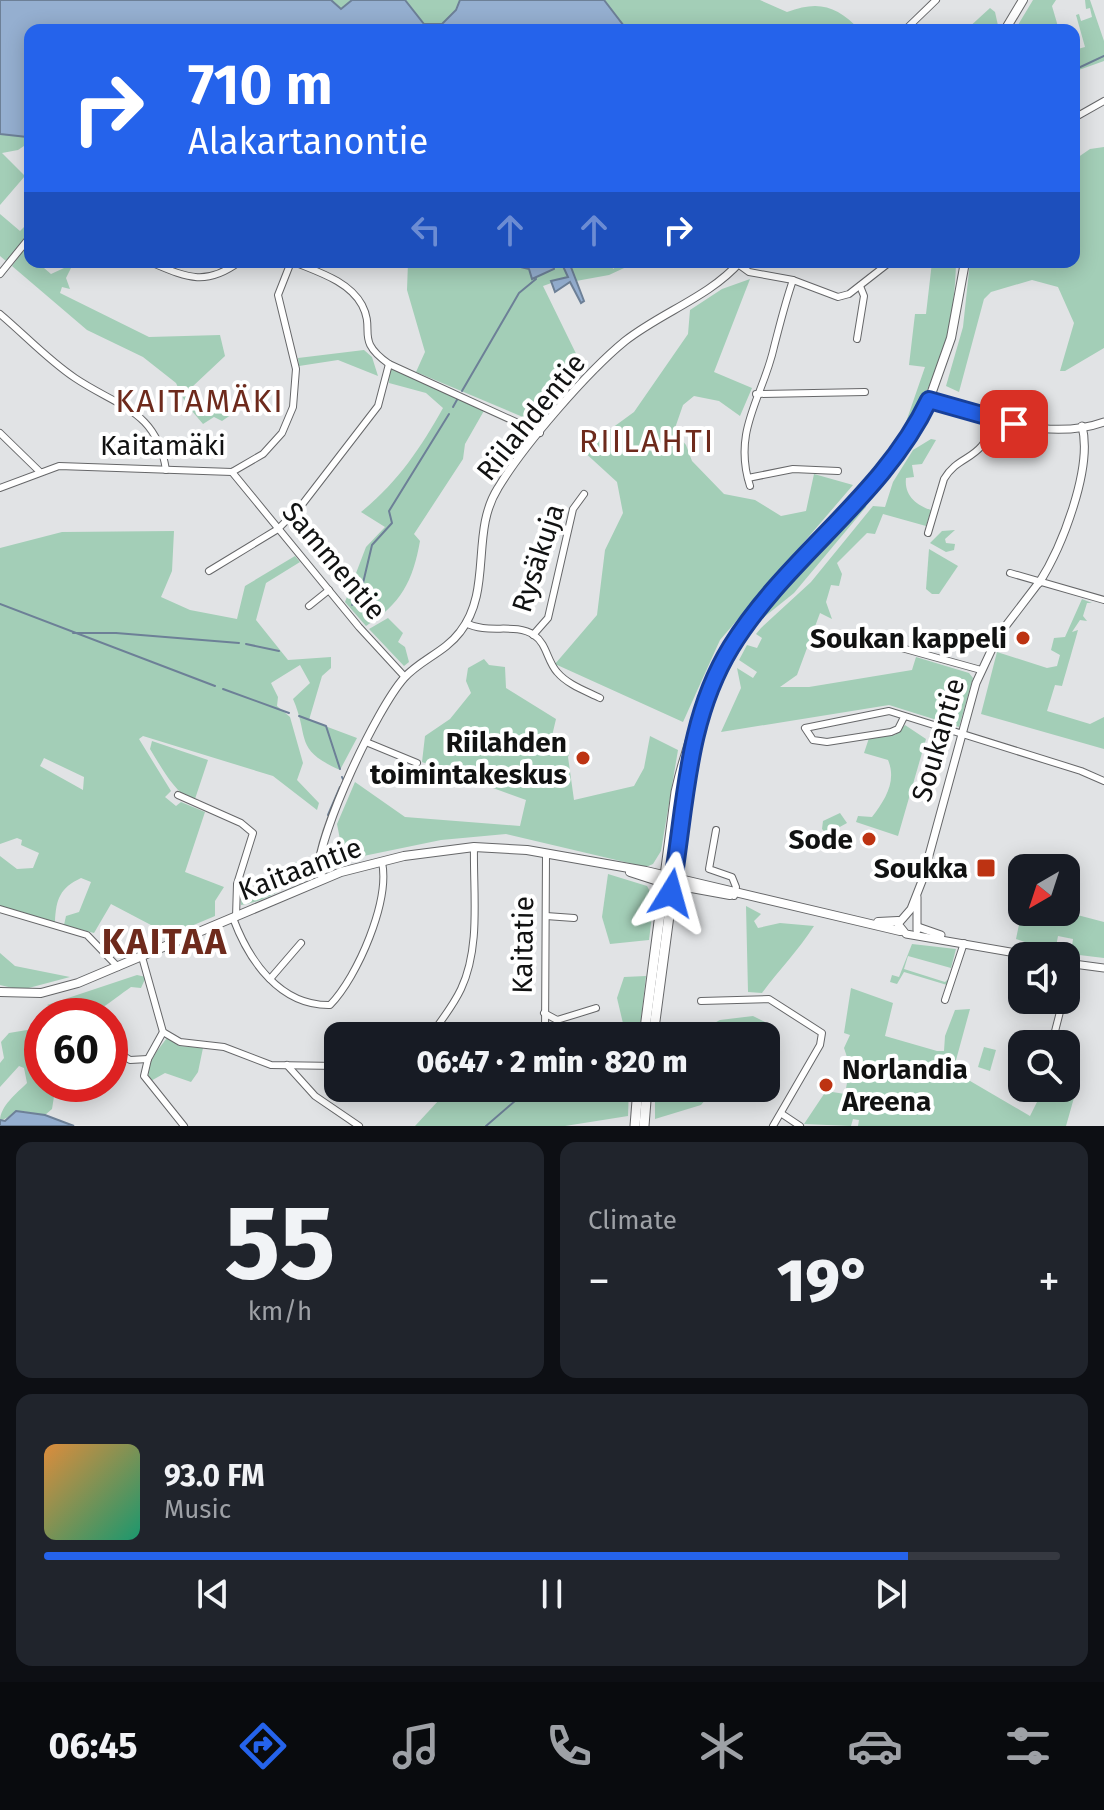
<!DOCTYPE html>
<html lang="en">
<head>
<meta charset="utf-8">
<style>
  body { margin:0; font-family:"Fira Sans",sans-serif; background:#20242c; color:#f1f3f6; height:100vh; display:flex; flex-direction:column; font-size:30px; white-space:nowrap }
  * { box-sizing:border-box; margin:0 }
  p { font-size:26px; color:#9ea1a6 }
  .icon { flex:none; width:44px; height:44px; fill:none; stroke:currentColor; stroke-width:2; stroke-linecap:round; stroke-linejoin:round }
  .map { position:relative; height:1126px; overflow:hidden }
  .side { display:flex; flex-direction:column; gap:16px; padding:16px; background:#0d0f14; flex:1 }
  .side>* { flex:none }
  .hud { position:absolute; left:24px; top:24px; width:1056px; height:244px; border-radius:16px; box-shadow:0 4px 20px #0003; background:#2563eb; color:#fff; overflow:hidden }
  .needle { width:52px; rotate:219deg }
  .tools { position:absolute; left:1008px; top:854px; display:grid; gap:16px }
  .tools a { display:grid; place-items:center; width:72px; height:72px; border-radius:16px; background:#171b24; box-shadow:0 4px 20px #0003; font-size:40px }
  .speed { position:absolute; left:24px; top:998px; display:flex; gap:16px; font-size:40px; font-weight:700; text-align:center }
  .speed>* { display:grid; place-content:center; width:104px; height:104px; border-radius:50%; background:#171b24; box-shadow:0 4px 20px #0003; line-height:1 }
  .speed .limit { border:12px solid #d22; background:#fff; color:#111 }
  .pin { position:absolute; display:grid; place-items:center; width:68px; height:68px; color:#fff; margin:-34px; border-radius:16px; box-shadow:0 4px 12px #0006 }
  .me { position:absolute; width:88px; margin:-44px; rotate:8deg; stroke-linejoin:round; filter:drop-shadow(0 0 6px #0008) }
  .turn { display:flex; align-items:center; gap:28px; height:168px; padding:0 32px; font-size:36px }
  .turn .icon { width:104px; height:104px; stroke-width:2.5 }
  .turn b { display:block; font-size:56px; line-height:68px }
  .lanes { display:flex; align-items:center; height:76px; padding:0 32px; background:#0003; justify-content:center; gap:40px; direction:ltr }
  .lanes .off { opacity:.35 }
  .big { font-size:60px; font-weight:800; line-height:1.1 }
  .side .card { flex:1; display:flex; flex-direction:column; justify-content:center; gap:12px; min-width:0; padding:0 28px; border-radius:16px; background:#20242c }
  .side .dial { align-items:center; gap:0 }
  .dial b { font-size:104px; line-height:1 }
  .song { display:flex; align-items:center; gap:24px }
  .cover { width:96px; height:96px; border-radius:12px; background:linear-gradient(135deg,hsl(30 70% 55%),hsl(160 70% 35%)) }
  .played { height:8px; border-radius:4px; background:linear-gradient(90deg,#2563eb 85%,#363941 85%) }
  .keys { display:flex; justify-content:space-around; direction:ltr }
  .heat { display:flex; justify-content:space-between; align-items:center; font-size:44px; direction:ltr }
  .side .tiles { flex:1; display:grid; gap:16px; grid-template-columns:1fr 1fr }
  .card:last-child { grid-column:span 2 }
  .trip { position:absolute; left:324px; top:1022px; width:456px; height:80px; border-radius:16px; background:#171b24; box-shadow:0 4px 20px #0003; font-weight:800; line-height:80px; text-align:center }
  .tabs { display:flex; height:128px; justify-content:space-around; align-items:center; background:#090b0e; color:#9ea1a6 }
  .tabs .icon { width:56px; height:56px }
  .tabs .on { color:#2563eb }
  .tabs b { font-size:36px; color:#f1f3f6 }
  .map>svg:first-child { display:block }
</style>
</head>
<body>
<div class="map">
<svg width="1104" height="1126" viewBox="0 0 1104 1126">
  <rect width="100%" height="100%" fill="#e1e3e5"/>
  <!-- green -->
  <g fill="#a3ceb7" fill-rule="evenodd">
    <path d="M281,0H760L787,12C819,0 837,6 860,30H324Z"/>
    <path d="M1033,0H1056L1052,6L1059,30H1015Z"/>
    <path d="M1085,0H1090L1104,41V61L1076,71L1078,85L1074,87V50L1085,47L1076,15L1079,14L1081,21L1092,17L1090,8L1086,9Z"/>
    <path d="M990,8L995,12L999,30H966Z"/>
    <path d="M30,70V142L18,150L2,153L25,176L0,205V75Z"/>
    <path d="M1104,147V348L1065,371H1060L1074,323L1058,287L1032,280L991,292L984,299L959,392L946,386L963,327L970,262H1074V160L1090,149Z"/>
    <path d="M0,214L20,231L30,221V232L6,261L0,256Z"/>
    <path d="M30,241V262H37L51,274L64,268L59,262H74L66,278L70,289L62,287L60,293L149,337L220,335L225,356L192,387L204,407L235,406L238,410L222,421L214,417L203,424L186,404L176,383L143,357L87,330L12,266Z"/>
    <path d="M408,262H561L568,277L543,286L584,370L537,423L416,372L425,352L407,290Z"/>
    <path d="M567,262H612L613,269L623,262H637L609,275L576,281Z"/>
    <path d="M932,262H956C955,317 942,379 906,422L925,367L909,365L915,314H926Z"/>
    <path d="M750,279L714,372L752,388L740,416L719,401L694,396L683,405L674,431L686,445L692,461L724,494L755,500L781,516L806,511L814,474L853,485L720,640L683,722L555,664L597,615L605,550L623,513L617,482L582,450L634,412L688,334L690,310L722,289Z"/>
    <path d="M364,350L372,357L378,376L338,360L299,366L298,358Z"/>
    <path d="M390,368L485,409L465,444L463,459L414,534L420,541C413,581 401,604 366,626L345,602L366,547L385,527L361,512C398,482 420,449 443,408L426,393L389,383Z"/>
    <path d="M931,439L936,440L922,464L912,465L914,477L906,478C904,495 916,505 931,510L926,526L883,514L875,534L867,533L837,563L842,574L839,586L831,585L826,602L832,619L820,613L797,675L780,687H809L912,670L916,657L969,673L973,678L959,727L889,705L721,732L741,688L737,668L753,678L757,672L739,660L747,645L757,648L762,638L756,634L761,628L811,582L873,506L885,507L893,482L913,450Z"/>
    <path d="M867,502L866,507L794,593L758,622L773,601Z"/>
    <path d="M955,530L945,539L946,543L955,544L954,550L946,552L930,543L942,531Z"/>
    <path d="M174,531L172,571L161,597L190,610L237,619L245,586L295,556L300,562L266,583L256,620L288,660L331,657V668L322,676L309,720L357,738L340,770C293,749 310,738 293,699L310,683L300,665L271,683L278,697L277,706L290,717L303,763L297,780L319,803L317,810L273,776L143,736L139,739L171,791L165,797L176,806L181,802L205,812L185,872L224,887L215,901V916L170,935L111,904L94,933L64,925L66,916L79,912L91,882L81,878C60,888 56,899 55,922L0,906V856L17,869L33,868L39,853L21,845L22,840L17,838L0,844V548L62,532ZM44,758L84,777L83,790L40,766Z"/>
    <path d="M929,549L958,566L939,594H932L926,589Z"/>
    <path d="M1082,599L1092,603H1087L1083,616L1087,621L1080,620L1072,632L1078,630C1073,648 1068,665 1062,686L1055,685L1047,711L1090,724L1104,717V749L981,714L997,652L1047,668L1057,666L1060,655L1051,650L1054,638L1065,637Z"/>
    <path d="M388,618L403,633L398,642L405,647L409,662L404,666L369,629Z"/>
    <path d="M484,659L489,665L505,667L506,688L556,719L552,736L570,752L568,757L574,800L634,786L644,768L650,736L678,750L661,851L653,864L646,867L506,834L441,840L344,860L337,824L355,782L405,817L520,826L526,800L422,762L425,736L450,719L471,693L466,681L468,668Z"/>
    <path d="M905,725L926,739L898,836L856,822L858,816L872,817C885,800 897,781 888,760L864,753L869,738L895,735Z"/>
    <path d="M152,741L208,760L194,802C173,791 162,768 150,749Z"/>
    <path d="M840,813L847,823L827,834L822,829L823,821Z"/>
    <path d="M296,862L306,863C288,887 272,900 241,905L240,890C274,895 274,878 296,862Z"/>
    <path d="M608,874L647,886L654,899L649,940L610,944L602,917Z"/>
    <path d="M746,906L761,914L754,921L758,928L780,923L814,926C798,951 779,970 762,993L748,992Z"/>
    <path d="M1022,910L1066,912L1104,922V958L1071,954L1073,939L1058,936L1055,952L1016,939Z"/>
    <path d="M912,944L956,949L951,968L908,956L904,969L945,982L948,979L947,985L904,972L897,984L890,982L892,975L899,977Z"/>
    <path d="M0,953L15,966L70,977L21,990L0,985Z"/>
    <path d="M137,975L146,977L141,988L131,987C101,1008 83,1030 47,1005Z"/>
    <path d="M646,976L639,1036H626L617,998L624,977Z"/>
    <path d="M851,988L893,1003L885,1036L937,1051H944L945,1036L955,1010L970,1009L953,1071L1030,1116L1044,1088H1066V1073L1079,1080L1066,1126H858L859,1120L853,1119L851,1126L804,1124L826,1091L845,1094L850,1066L844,1048L850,1035L844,1033Z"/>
    <path d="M753,1016L765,1022L768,1029L761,1036H690L720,1020Z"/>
    <path d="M39,1028L42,1084H56L52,1109L45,1115L21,1111L0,1121C0,1106 17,1093 27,1083L24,1068L19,1066L0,1087V1063L4,1058L1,1042L9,1033Z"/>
    <path d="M167,1038L179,1046L203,1048L198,1072L191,1082L165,1073L149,1082C146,1064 156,1052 167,1038Z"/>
    <path d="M984,1047L996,1050L990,1071L978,1067Z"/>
    <path d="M478,1088H629L628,1116L565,1126H415L439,1100Z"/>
    <path d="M655,1088H715L701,1105L655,1119Z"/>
  </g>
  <!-- water -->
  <g fill="#95afd0" stroke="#6d8097" stroke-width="2">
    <path d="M0,0H331L341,9L352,0H405L424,24H442L456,10L460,0H604L627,30H30V136L27,137L0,134Z"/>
    <path d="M500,262H553L554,269L532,279L529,269Z"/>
    <path d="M561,262H569L584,301L581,303L570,282L555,292L551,281L568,277Z"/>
    <path d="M16,1111L45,1115L74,1126H0V1120L5,1121Z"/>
  </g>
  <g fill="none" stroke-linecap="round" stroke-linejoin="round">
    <!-- stream -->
    <g stroke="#6d8097" stroke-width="2">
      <path d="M1074,70L1104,56"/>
      <path d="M462,391L519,293L536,279"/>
      <path d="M453,407L458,398"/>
      <path d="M0,604L215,686"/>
      <path d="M352,605L359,600L372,545L392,523L389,511L449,414"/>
      <path d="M73,633H116L239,643"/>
      <path d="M246,644L279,651"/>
      <path d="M223,689L289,713"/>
      <path d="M299,716L326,726L340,769"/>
      <path d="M342,777L343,779"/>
      <path d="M328,815L340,787"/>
      <path d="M688,1035L763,1032"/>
      <path d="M486,1126L530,1088"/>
    </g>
    <!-- minor casing -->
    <g stroke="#666769" stroke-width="8">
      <g id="minor">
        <path d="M905,30L936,0"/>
        <path d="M1074,118L1104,101"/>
        <path d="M150,262C186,277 205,287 239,262"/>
        <path d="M294,262C318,272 349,281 362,305C376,332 354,339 389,364L540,433"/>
        <path d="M738,264L749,272L793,280L838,297L849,294L890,262"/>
        <path d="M0,274L30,237"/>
        <path d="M0,314C25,335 48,360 75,378C118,407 157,410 166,470"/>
        <path d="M857,339L864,296L860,286"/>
        <path d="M756,394L865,392"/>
        <path d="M0,433L39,471"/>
        <path d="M232,472L359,627L405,677"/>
        <path d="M748,478L793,469L838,471"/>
        <path d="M750,486C732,430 763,397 774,347C780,324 785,303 793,280"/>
        <path d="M0,488L59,466L232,472L263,454L282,433L293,407L296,369L278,295L291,262"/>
        <path d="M928,533L944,479C960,452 983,463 994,419"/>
        <path d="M209,571L278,529L301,506L378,406L389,364"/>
        <path d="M1010,573L1104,600"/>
        <path d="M309,606L329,590"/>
        <path d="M466,623C488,635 514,622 534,635C547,644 547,661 557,672C568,685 586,691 600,698"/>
        <path d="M533,635L548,618L573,509L584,494"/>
        <path d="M898,647L981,670"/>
        <path d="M904,717L898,729L891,732L827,742L813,740L805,728L889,711L1081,771L1104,781"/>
        <path d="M366,742L417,763"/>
        <path d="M178,795L241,823L253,833L237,884L236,917"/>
        <path d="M716,830L709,869L732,877L736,887L734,896"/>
        <path d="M0,909L87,935L118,967"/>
        <path d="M546,916L574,918"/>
        <path d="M233,918C249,961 280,1006 330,1005C358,976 390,901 382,862"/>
        <path d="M142,957L163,1032L180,1042L224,1047L271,1065L338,1066"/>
        <path d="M270,979L301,943"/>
        <path d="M1066,991L1073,964"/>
        <path d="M945,1000L964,943"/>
        <path d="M701,1001L769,999L822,1033L820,1045L773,1126"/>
        <path d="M544,1013L557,1020L596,1008"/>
        <path d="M163,1032L148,1059L144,1076L184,1126"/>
        <path d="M430,1036C441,1021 453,1006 461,989C481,947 473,892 474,847"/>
        <path d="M545,1036L546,854"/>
        <path d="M1052,1043L1063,1000"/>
        <path d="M110,1047L130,1060L148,1059"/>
        <path d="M287,1065L315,1096L359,1126"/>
        <path d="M782,1114L800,1126"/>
      </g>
    </g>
    <!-- tertiary casing -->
    <g stroke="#666769" stroke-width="9">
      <g id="tertiary">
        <path d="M929,400C982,417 1049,442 1104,422"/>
        <path d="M1039,583C1062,547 1093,468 1082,426"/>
        <path d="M324,879L318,871C320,830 376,710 404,678C420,660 445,652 460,632C493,590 470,532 498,488C523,446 587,372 625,341C662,312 709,297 740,262"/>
        <path d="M917,897V930"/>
        <path d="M918,927L941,935"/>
        <path d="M1033,956L906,934L898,924L911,909L922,881L976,683L998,636L1040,581"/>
        <path d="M1066,963L1104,968"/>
      </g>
    </g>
    <!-- secondary casing -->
    <g stroke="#666769" stroke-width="10">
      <g id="secondary">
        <path d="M1005,30L1023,0"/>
        <path d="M929,400L951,338L965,262"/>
        <path d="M630,872L664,883L730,895"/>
        <path d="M878,922L898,921"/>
        <path d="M0,992L41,993L78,983L341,872L404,856L474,847L527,850L646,871L900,931"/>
      </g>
    </g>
    <!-- primary casing -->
    <g stroke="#666769" stroke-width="11">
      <g id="primary">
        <path d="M644,1036L676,792C694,713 728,641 782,580C833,521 895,472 929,400"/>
        <path d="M653,1036L691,750"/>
        <path d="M635,1126L638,1088"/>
        <path d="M644,1126L647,1088"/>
      </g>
    </g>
    <!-- minor -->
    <use href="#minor" stroke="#fff" stroke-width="6"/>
    <!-- tertiary -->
    <use href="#tertiary" stroke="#fff" stroke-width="7"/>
    <!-- secondary -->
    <use href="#secondary" stroke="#fff" stroke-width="8"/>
    <!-- primary -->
    <use href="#primary" stroke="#fff" stroke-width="9"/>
  </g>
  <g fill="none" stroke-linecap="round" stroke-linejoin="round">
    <!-- route casing -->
    <g stroke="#184099" stroke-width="20">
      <path id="route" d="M671,893C686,808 685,722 731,647C787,556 883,497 929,400L1014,424"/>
    </g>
    <!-- route -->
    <use href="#route" stroke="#2563eb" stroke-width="14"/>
  </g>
  <!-- markers -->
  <g fill="#bd3312" stroke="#fff" stroke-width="3">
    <circle cx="1023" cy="638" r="8"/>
    <circle cx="583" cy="758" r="8"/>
    <circle cx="869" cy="839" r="8"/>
    <rect x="976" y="858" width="20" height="20" rx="4"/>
    <circle cx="826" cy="1085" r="8"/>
  </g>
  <g text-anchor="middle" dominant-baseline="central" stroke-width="8" stroke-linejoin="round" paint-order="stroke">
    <!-- street labels -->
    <g font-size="28" fill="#111212" stroke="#fff">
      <text transform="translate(531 417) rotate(-51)">Riilahdentie</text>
      <text x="163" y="445">Kaitamäki</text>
      <text transform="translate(538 558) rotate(-72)">Rysäkuja</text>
      <text transform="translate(334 561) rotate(50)">Sammentie</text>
      <text transform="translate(938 740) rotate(-74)">Soukantie</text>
      <text transform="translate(300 869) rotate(-21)">Kaitaantie</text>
      <text transform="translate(523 945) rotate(-89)">Kaitatie</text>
    </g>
    <!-- poi labels -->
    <g font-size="28" font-weight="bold" fill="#111212" stroke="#fff" text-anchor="end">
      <text x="1007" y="638">Soukan kappeli</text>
      <text x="567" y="742">Riilahden<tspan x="567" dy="32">toimintakeskus</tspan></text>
      <text x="853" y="839">Sode</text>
      <text x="968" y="868">Soukka</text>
      <text x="842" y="1069" text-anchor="start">Norlandia<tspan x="842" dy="32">Areena</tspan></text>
    </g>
    <!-- quarter labels -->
    <g font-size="32" letter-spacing="2" fill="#6e2a1c" stroke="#fff">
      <text x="200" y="401">KAITAMÄKI</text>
      <text x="647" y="441">RIILAHTI</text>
    </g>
    <!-- district labels -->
    <g font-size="36" font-weight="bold" letter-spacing="2" fill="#6e2a1c" stroke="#fff">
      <text x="165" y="942">KAITAA</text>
    </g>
  </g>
</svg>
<div class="tools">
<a><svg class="needle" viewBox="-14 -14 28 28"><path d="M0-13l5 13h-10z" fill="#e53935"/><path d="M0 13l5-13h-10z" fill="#9ea1a6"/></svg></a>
<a><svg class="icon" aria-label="sound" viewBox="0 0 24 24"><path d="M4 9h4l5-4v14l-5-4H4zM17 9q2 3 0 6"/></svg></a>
<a><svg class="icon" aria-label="search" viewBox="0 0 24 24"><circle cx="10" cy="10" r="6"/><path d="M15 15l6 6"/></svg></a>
</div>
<div class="speed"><div class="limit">60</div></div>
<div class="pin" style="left:1014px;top:424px;background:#d93025"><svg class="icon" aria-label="arrive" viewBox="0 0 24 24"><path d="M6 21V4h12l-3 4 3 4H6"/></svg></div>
<svg class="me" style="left:671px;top:893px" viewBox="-20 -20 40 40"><path d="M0-17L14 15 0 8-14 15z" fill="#2563eb" stroke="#fff" stroke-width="4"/></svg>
<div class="trip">06:47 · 2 min · 820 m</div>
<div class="hud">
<div class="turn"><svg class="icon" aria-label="right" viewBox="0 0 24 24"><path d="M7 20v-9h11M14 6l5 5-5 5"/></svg><div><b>710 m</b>Alakartanontie</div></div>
<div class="lanes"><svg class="icon off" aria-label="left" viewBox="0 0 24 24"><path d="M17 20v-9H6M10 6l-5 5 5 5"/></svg><svg class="icon off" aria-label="ahead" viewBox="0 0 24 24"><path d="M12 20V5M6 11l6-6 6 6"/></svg><svg class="icon off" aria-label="ahead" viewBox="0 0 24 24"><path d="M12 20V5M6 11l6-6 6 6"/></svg><svg class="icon" aria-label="right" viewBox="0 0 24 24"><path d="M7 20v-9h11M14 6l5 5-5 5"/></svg></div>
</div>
</div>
<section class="side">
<div class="tiles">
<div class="card dial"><b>55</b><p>km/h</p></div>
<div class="card"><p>Climate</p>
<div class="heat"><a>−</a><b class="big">19°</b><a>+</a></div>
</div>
<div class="card">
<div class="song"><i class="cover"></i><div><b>93.0 FM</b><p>Music</p></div></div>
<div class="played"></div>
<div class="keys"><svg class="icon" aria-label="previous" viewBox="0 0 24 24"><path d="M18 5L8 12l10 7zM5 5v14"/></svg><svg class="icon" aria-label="pause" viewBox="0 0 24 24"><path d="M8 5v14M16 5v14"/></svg><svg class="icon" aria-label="next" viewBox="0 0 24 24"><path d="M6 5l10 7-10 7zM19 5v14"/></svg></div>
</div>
</div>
</section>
<nav class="tabs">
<b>06:45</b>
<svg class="icon on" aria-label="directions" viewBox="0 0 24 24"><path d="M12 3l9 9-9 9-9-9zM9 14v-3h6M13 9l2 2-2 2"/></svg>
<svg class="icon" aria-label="music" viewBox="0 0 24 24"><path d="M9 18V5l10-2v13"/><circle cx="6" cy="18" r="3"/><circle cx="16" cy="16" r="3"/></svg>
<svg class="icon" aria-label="phone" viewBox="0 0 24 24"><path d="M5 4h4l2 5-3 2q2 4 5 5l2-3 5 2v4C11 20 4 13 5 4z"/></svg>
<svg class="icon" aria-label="climate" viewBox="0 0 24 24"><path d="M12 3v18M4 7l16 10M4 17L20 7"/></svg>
<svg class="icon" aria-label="car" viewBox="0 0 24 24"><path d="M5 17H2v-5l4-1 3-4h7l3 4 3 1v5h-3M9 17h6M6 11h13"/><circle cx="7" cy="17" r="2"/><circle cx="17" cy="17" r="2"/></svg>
<svg class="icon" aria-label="filters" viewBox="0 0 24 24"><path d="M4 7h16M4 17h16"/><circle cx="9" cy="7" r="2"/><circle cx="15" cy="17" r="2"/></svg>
</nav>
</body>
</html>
